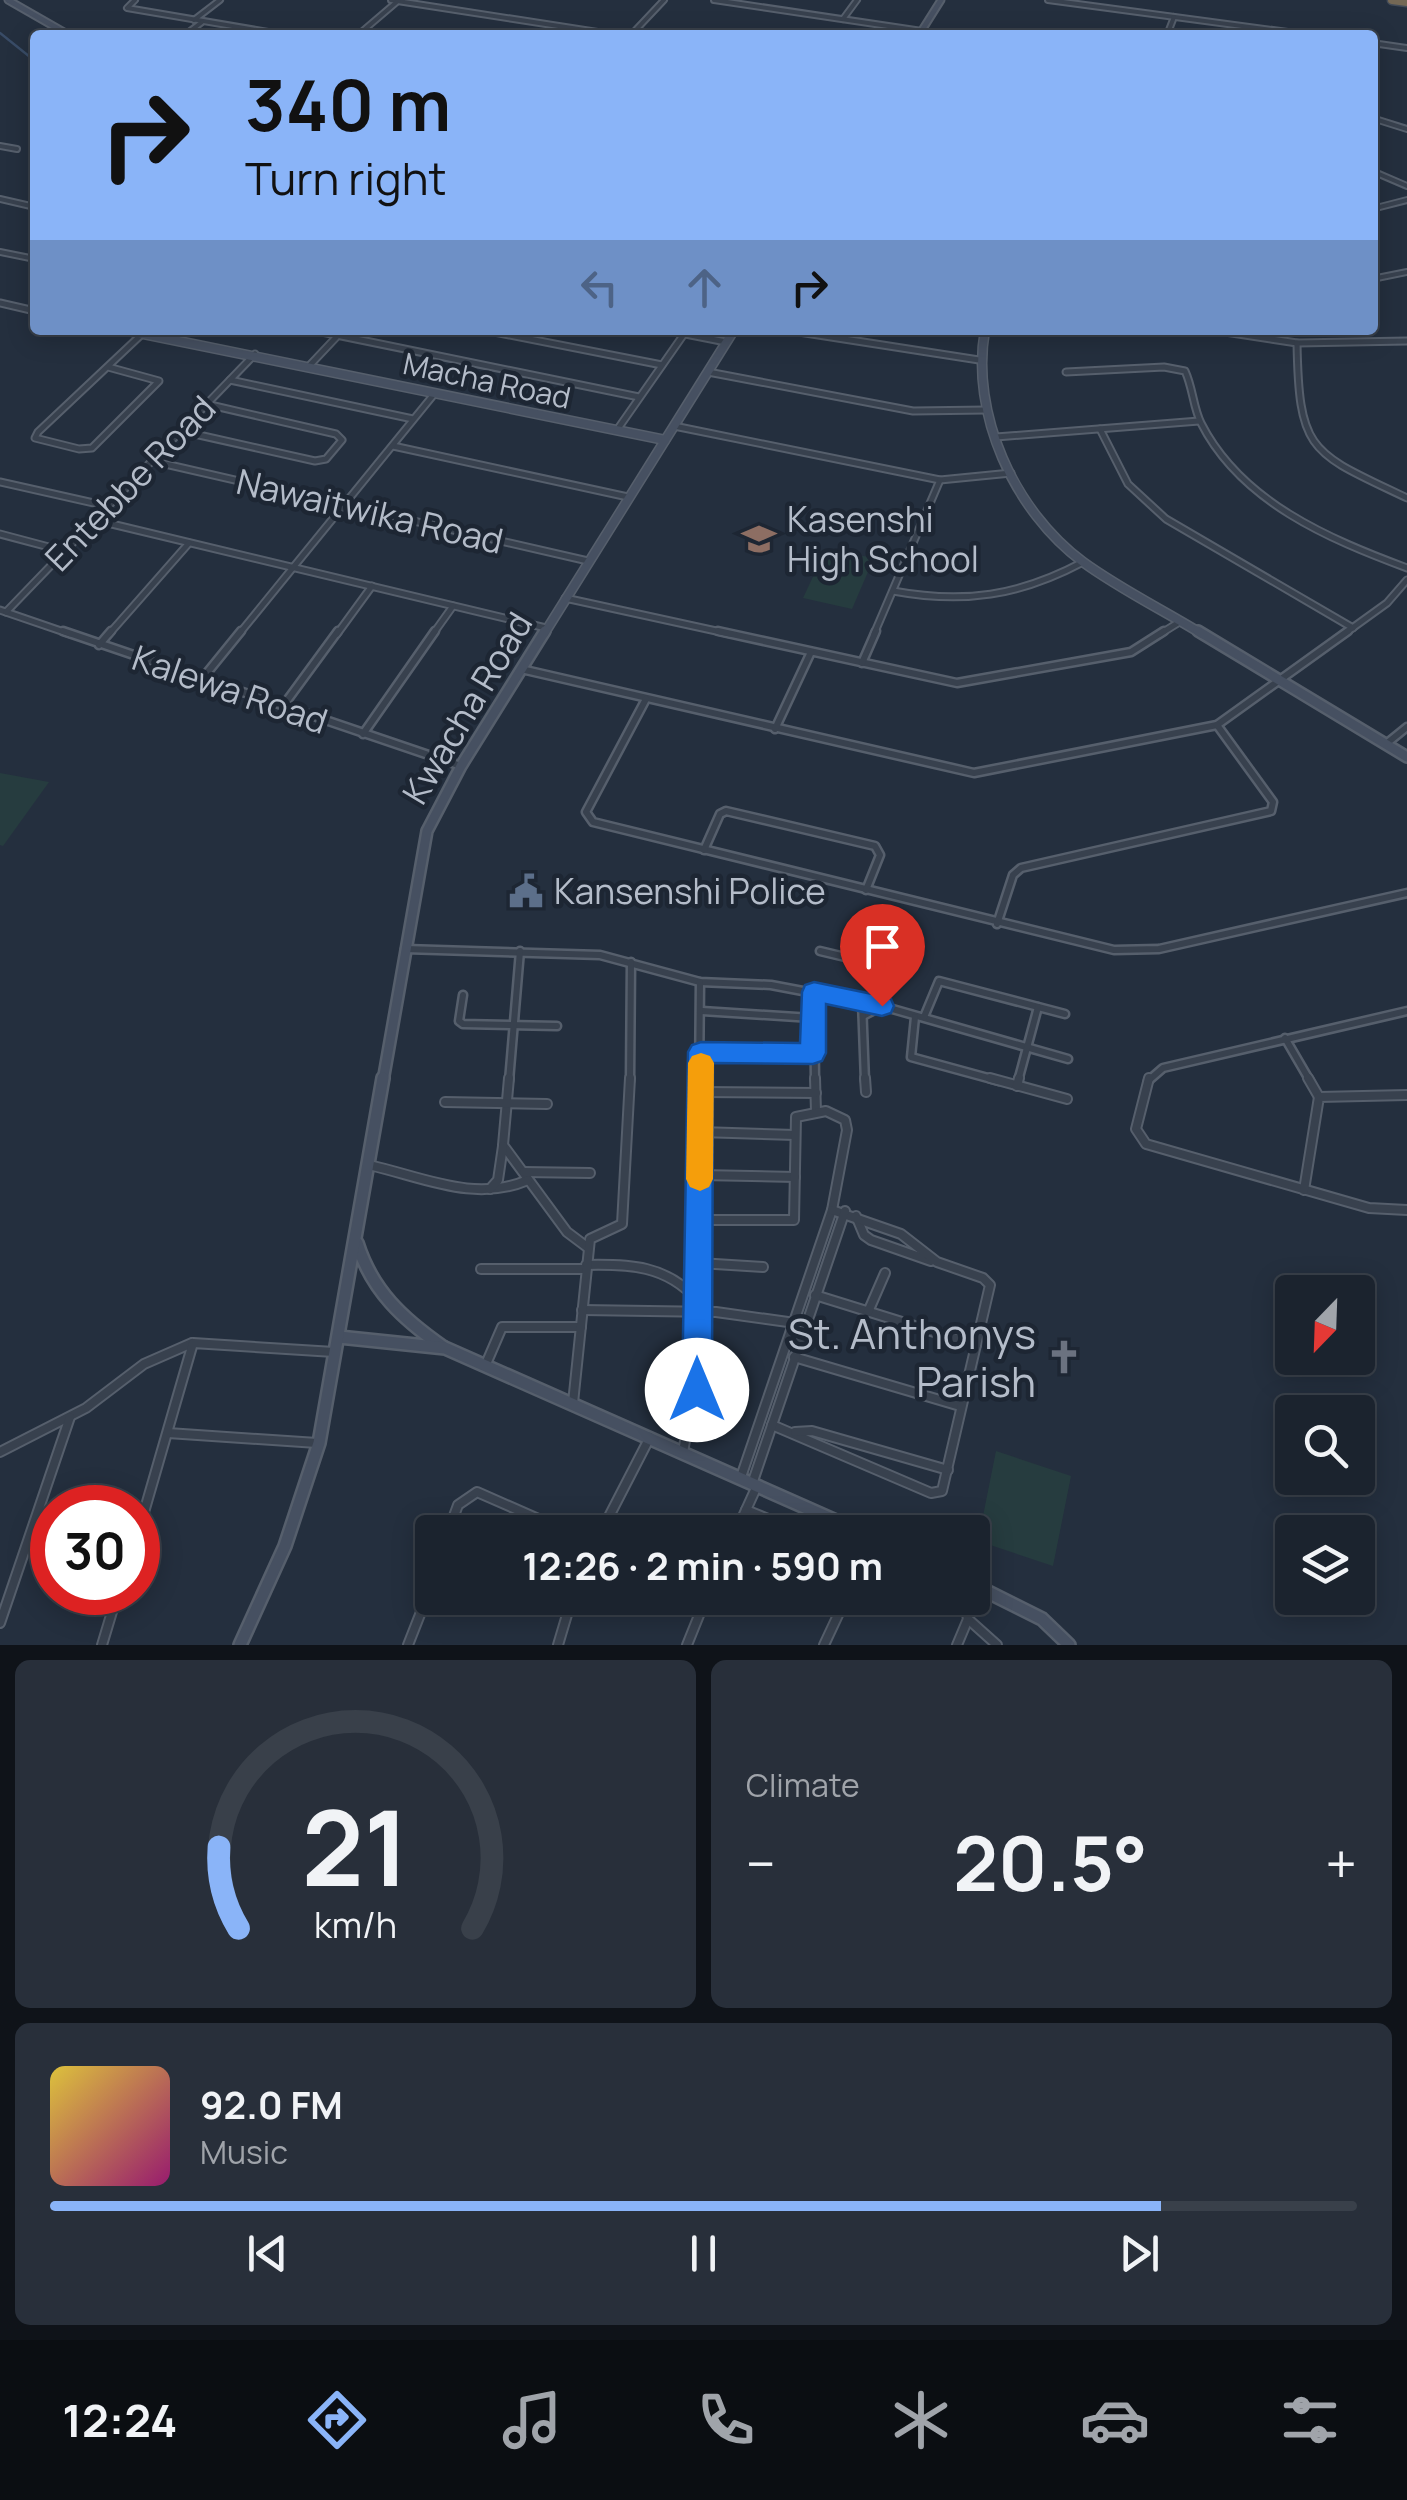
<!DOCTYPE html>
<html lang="en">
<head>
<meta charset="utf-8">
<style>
  body { margin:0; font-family:Manrope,sans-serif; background:#282f3a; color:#f1f3f6; height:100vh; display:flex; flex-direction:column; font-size:38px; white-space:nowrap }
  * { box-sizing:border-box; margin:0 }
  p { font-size:32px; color:#a0a4aa }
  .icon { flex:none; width:55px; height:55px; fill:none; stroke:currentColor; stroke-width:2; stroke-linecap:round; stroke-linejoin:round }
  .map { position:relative; height:1645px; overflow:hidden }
  .details { display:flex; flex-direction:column; gap:15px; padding:15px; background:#0f1319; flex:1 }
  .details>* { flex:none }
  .guide { position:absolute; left:30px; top:30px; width:1348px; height:305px; border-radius:10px; box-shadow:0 5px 25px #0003,0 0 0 2px #39404a; background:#8ab4f8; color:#111; overflow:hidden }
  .needle { width:65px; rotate:203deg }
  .buttons { position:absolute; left:1275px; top:1275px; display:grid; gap:20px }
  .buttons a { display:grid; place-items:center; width:100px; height:100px; border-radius:10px; background:#1b232e; box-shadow:0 5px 25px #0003,0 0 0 2px #39404a; font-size:50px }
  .speed { position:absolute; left:30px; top:1485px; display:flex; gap:20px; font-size:50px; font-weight:700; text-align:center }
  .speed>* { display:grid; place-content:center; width:130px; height:130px; border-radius:50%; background:#1b232e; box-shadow:0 5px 25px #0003,0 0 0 2px #39404a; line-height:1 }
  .speed .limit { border:15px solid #d22; background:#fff; color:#111 }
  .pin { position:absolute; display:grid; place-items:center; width:85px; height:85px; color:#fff; margin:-102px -42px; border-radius:50% 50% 50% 0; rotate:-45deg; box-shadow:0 0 10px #0007 }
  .pin .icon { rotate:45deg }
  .me { position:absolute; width:110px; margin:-55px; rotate:0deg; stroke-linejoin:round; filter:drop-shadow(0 0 8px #0008) }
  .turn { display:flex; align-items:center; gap:35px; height:210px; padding:0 50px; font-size:45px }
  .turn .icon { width:130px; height:130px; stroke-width:2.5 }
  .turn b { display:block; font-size:70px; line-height:85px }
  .lanes { display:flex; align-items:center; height:95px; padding:0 50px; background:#0003; justify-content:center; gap:50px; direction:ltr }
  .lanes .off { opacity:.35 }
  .big { font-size:75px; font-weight:700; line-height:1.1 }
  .details .tile { flex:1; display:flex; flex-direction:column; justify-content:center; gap:15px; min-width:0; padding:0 35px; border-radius:15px; background:#282f3a }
  .details .dial { align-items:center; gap:0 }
  .dial svg { height:260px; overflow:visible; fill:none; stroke:#39404a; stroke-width:7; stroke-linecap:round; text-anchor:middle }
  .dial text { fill:#f1f3f6; stroke:none }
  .song { display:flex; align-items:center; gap:30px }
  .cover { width:120px; height:120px; border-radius:15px; background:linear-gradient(135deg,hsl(50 70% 55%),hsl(320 70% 35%)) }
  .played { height:10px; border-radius:5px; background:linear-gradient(90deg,#8ab4f8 85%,#39404a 85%) }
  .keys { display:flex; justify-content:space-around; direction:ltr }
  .heat { display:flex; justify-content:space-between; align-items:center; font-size:55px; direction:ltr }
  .details .tiles { flex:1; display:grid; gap:15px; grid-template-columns:1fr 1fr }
  .tile:last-child { grid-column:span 2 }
  .trip { position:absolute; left:415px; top:1515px; width:575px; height:100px; border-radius:10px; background:#1b232e; box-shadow:0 5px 25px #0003,0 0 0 2px #39404a; font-weight:700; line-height:100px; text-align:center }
  .dock { display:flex; height:160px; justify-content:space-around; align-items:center; background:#0b0e12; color:#a0a4aa }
  .dock .icon { width:70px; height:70px }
  .dock .selected { color:#8ab4f8 }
  .dock b { font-size:45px; color:#f1f3f6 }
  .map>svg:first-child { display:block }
</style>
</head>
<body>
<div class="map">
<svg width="1407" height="1645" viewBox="0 0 1407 1645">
  <rect width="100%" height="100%" fill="#242f3e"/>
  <!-- green -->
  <g fill="#263c3f">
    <path d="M826,549L874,558L852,609L803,598Z"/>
    <path d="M0,773L49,782L3,846L0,845Z"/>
    <path d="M996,1451L1071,1476L1053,1566L978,1541Z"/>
  </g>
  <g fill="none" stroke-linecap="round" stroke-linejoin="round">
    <!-- stream -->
    <path stroke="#394c67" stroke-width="2.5" d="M0,33L35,61"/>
    <!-- street-far3 casing -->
    <g stroke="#565f6c" stroke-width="8">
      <g id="street-far3">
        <path d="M135,0L127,8L286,35"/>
        <path d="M391,0L617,35"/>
        <path d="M714,0L922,31"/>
        <path d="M1048,0L1310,35"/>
        <path d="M843,19L857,0"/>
        <path d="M194,20L220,0"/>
        <path d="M185,35L202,22"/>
        <path d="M358,35L399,0"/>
        <path d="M631,35L664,0"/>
        <path d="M1167,35L1174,17"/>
        <path d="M1372,43L1407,48"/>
        <path d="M1372,118L1407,129"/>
        <path d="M0,146L17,149"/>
        <path d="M1372,171L1407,186"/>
        <path d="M0,199L35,207"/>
        <path d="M1372,209L1407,200"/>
        <path d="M0,252L35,259"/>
        <path d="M1372,279L1407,272"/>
      </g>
    </g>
    <!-- street-far2 casing -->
    <g stroke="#565f6c" stroke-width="9">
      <g id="street-far2">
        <path d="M1372,279L1377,278"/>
        <path d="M0,303L35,311"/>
        <path d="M312,330L639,397"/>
        <path d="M484,330L662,365"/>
        <path d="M665,330L726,342"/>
        <path d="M786,330L979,360"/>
        <path d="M1212,330L1297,343L1407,341"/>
        <path d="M1297,343C1299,454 1311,452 1407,498"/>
        <path d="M310,365L343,330"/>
        <path d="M108,367L159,381L92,448L79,449L35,438L38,432L142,334"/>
        <path d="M708,372L913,411L986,410"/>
        <path d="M1066,372L1164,367L1185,371C1193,388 1193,407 1201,423C1241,502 1329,539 1407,568"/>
        <path d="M230,380L413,419"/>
        <path d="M674,426L940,480L1011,473"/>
        <path d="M1100,429L1128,484L1166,519L1353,628"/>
        <path d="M617,430L684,334"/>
        <path d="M181,431L315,461L326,459L342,440L336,434L206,404"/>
        <path d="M996,437L1199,421"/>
        <path d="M393,446L628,497"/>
        <path d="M152,461L588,561"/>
        <path d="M0,482L107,506"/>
        <path d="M95,520L546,628"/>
        <path d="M0,534L64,551"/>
        <path d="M893,591C964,604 1019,596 1083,562"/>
        <path d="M565,598L730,634"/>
        <path d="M0,610L70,634"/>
        <path d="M6,612L255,354"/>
        <path d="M109,634L189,543"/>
        <path d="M239,634L435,393"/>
        <path d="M337,634L372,586"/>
        <path d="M433,634L453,606"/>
        <path d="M874,634L940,480"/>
        <path d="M1160,634L1181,621"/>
        <path d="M1344,634L1387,603L1407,580"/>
      </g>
    </g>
    <!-- street-far1 casing -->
    <g stroke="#565f6c" stroke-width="11">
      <g id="street-far1">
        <path d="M63,631L461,766"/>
        <path d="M718,631L957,683L1131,652L1164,631"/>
        <path d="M99,645L111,631"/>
        <path d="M862,663L876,631"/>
        <path d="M521,669L974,773L1217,725L1348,631"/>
        <path d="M202,679L241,631"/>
        <path d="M646,699L586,812L593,822L1114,950L1159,949L1407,893"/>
        <path d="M283,706L338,631"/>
        <path d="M775,729L811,652"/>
        <path d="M363,734L435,631"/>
        <path d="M1386,744L1407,727"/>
        <path d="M704,850L720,814L726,811L875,846L880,855L866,890"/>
        <path d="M997,924L1013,875L1021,868L1271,811L1273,802L1217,725"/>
        <path d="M405,949L600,955L700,982L771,985L882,1006L1068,1059"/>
        <path d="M820,951L887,967L882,1006L863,1016"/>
        <path d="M814,992L815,1081"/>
        <path d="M463,995L459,1021L463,1024L557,1026"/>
        <path d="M862,1002L865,1081"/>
        <path d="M702,1011L812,1018"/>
        <path d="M915,1017L911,1057L999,1081"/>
        <path d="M924,1017L939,981L1065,1014"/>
        <path d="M1285,1038L1310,1081"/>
        <path d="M701,1052L813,1053"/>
        <path d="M509,1081L520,951"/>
        <path d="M630,1081L631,962"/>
        <path d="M699,1081L700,982"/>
        <path d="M1018,1081L1038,1007"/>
        <path d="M1148,1081L1163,1068L1407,1011"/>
      </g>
    </g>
    <!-- street casing -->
    <g stroke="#565f6c" stroke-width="12">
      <g id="street">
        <path d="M509,1078L503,1145L567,1232L587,1247"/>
        <path d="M815,1078L816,1112"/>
        <path d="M865,1078L866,1092"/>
        <path d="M990,1078L1067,1099"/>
        <path d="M1149,1078L1136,1129L1146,1144L1369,1208L1407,1210"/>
        <path d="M1308,1078L1319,1097"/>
        <path d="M1017,1086L1019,1078"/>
        <path d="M702,1092L816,1093"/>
        <path d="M445,1102L547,1104"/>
        <path d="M700,1132L795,1135"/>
        <path d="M369,1165C423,1177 474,1203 528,1180"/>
        <path d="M524,1172L590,1173"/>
        <path d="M700,1175L795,1177"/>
        <path d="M490,1189L498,1180L503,1146"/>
        <path d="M1304,1190L1319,1097L1407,1095"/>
        <path d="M856,1216L864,1235L871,1240L931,1261"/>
        <path d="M698,1220H794L796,1117L826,1111L845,1120L847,1130L832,1210L741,1477"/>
        <path d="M699,1263L763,1267"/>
        <path d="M586,1265C629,1264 667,1265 697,1300"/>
        <path d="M481,1269H585"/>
        <path d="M815,1295L976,1345"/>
        <path d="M582,1310L716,1312L795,1323"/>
        <path d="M868,1312L885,1273"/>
        <path d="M794,1357L960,1406"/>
        <path d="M486,1364L502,1327H581"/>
        <path d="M573,1403L590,1239L622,1224L630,1078"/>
        <path d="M772,1425L931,1493L942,1491L990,1285L983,1278L937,1262L901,1234L832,1210"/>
        <path d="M795,1432L812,1431L948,1470"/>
        <path d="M168,1433L317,1443"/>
        <path d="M0,1452L86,1408L144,1364L192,1343"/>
        <path d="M683,1452L698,1369L700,1078"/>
        <path d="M752,1484L845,1211"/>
        <path d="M746,1510L800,1532"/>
        <path d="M448,1532L458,1505L477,1492L568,1532"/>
        <path d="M601,1532L650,1437"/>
        <path d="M736,1532L756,1488"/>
        <path d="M138,1533L193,1343L334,1352"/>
        <path d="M946,1598L966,1610L968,1619L957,1645"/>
        <path d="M968,1619L997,1645"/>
        <path d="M0,1623L70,1417"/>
        <path d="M102,1645L118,1592"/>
        <path d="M408,1645L432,1584"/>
        <path d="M558,1645L572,1598"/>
        <path d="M687,1645L706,1598"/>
        <path d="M824,1645L846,1598"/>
      </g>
    </g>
    <!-- secondary-far3 casing -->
    <g stroke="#565f6c" stroke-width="9">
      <g id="secondary-far3">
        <path d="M8,0L69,35"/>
        <path d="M919,35L941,0"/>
      </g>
    </g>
    <!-- secondary-far2 casing -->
    <g stroke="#565f6c" stroke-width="11">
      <g id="secondary-far2">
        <path d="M124,330L665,440"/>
        <path d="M985,330C970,413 1014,511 1083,562C1120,589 1163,610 1202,634"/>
        <path d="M544,634L734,330"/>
      </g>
    </g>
    <!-- secondary-far1 casing -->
    <g stroke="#565f6c" stroke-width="14">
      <g id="secondary-far1">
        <path d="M1198,631L1407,757"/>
        <path d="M383,1081L427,831L461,766L545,631"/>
      </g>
    </g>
    <!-- secondary casing -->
    <g stroke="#565f6c" stroke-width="16">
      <g id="secondary">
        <path d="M357,1243C372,1291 403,1319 443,1347"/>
        <path d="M339,1337L445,1348L861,1532"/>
        <path d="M972,1584L1042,1619L1069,1645"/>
        <path d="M240,1645L285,1546L319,1443L383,1078"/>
      </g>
    </g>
    <!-- highway casing -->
    <g stroke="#434c59" stroke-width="11">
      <path id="highway" d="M1392,0L1407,2"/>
    </g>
    <!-- street-far3 -->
    <use href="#street-far3" stroke="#38414e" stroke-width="4"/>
    <!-- street-far2 -->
    <use href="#street-far2" stroke="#38414e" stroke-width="5"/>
    <!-- street-far1 -->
    <use href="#street-far1" stroke="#38414e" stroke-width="6"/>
    <!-- street -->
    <use href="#street" stroke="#38414e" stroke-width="8"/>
    <!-- secondary-far3 -->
    <use href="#secondary-far3" stroke="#465061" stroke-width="5"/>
    <!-- secondary-far2 -->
    <use href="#secondary-far2" stroke="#465061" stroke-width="8"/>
    <!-- secondary-far1 -->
    <use href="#secondary-far1" stroke="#465061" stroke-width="9"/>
    <!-- secondary -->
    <use href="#secondary" stroke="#465061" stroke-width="11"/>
    <!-- highway -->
    <use href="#highway" stroke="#746855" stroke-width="8"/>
  </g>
  <!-- route -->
  <path fill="#1a73e8" stroke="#114b97" stroke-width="2.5" d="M814,982L882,996L891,999L894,1006L891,1013L882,1016L826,1004V1053L822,1061L813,1064L713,1063L712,1390L707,1400L697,1404L686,1400L682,1390L688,1052L692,1045L701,1042L800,1043L802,992L805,985Z"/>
  <!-- slow -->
  <path fill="#f59e0b" d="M701,1053L710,1056L714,1063L713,1179L709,1187L700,1191L690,1187L686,1179L688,1063L692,1056Z"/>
  <!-- icons -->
  <defs>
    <g id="school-bare" transform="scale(2.7)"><path d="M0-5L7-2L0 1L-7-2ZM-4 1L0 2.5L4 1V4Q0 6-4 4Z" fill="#8d6e63" stroke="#1d2633" stroke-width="2.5" paint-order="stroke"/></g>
    <g id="civic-bare" transform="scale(2.7)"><path d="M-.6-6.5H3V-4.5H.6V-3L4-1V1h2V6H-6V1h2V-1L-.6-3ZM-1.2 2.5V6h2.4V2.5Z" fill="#5c6f8a" stroke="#1d2633" stroke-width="2.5" paint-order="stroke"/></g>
    <g id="church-bare" transform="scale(2.7)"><path d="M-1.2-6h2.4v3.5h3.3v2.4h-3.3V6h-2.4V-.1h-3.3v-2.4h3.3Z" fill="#6b7280" stroke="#1d2633" stroke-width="2.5" paint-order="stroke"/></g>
  </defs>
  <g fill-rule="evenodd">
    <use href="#school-bare" x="759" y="539"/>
    <use href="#civic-bare" x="526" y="891"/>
    <use href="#church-bare" x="1064" y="1357"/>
  </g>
  <g text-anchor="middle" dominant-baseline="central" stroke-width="9" stroke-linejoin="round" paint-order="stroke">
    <!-- far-street labels -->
    <g font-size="30" fill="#b4bcc9" stroke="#1d2633">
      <text transform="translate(487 380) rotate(12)">Macha Road</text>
    </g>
    <!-- street labels -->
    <g font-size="35" fill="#b4bcc9" stroke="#1d2633">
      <text transform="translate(130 483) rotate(-46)">Entebbe Road</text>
      <text transform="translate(370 511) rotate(13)">Nawaitwika Road</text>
      <text transform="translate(230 689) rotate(19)">Kalewa Road</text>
      <text transform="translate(467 708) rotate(-59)">Kwacha Road</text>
    </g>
    <!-- poi labels -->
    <g font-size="35" fill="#b4bcc9" stroke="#1d2633" text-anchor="start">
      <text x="787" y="519">Kasenshi<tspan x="787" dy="40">High School</tspan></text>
      <text x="554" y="891">Kansenshi Police</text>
    </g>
    <!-- near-poi labels -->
    <g font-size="42" fill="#b4bcc9" stroke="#1d2633" text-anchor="end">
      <text x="1036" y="1333">St. Anthonys<tspan x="1036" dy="48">Parish</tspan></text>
    </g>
  </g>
</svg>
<div class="buttons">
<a><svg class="needle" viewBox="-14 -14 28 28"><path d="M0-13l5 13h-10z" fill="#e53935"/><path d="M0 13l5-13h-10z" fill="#a0a4aa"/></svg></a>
<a><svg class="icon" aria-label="search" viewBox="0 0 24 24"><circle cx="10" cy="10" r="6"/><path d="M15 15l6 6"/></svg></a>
<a><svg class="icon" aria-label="layers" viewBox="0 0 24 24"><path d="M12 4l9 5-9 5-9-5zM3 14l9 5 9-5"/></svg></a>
</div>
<div class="speed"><div class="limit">30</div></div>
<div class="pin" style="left:882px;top:1006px;background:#d93025"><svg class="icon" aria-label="arrive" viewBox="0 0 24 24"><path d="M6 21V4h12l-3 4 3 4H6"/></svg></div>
<svg class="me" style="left:697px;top:1390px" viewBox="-20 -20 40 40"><circle r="19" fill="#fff"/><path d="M0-13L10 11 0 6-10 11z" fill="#1a73e8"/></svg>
<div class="trip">12:26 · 2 min · 590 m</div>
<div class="guide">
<div class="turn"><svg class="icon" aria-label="right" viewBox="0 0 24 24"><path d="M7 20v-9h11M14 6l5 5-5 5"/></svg><div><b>340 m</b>Turn right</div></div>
<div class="lanes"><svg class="icon off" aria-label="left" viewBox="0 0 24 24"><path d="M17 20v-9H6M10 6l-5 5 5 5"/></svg><svg class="icon off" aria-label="ahead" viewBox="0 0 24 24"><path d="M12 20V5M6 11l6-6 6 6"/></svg><svg class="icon" aria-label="right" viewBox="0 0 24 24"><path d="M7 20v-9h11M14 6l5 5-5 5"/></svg></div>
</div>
</div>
<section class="details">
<div class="tiles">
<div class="tile dial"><svg viewBox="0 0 100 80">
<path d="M14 69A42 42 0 1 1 86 69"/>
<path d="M14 69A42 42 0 0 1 8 44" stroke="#8ab4f8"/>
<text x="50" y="56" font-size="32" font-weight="700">21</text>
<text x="50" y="72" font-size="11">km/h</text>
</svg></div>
<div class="tile"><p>Climate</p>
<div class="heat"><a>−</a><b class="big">20.5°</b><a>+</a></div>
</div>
<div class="tile">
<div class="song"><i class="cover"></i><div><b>92.0 FM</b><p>Music</p></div></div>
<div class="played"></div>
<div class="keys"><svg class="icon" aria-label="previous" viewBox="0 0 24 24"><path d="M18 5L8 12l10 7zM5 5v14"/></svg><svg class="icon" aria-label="pause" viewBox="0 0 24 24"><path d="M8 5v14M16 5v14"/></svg><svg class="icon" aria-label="next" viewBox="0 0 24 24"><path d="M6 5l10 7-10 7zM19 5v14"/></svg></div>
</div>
</div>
</section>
<nav class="dock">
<b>12:24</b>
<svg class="icon selected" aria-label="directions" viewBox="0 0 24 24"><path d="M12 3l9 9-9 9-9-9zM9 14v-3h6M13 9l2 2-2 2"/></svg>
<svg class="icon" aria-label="music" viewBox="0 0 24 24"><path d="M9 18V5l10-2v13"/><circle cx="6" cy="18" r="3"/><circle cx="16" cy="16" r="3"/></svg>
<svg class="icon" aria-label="phone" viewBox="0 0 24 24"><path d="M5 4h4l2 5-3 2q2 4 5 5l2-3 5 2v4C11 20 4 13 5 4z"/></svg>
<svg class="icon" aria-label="climate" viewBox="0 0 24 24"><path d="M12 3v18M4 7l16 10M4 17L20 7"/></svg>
<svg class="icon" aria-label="car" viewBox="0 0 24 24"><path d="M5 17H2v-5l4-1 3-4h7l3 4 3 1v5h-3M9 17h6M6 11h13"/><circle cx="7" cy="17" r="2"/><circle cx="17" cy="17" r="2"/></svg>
<svg class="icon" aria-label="filters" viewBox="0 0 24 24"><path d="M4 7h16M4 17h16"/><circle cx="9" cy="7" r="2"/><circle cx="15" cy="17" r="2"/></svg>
</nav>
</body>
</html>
